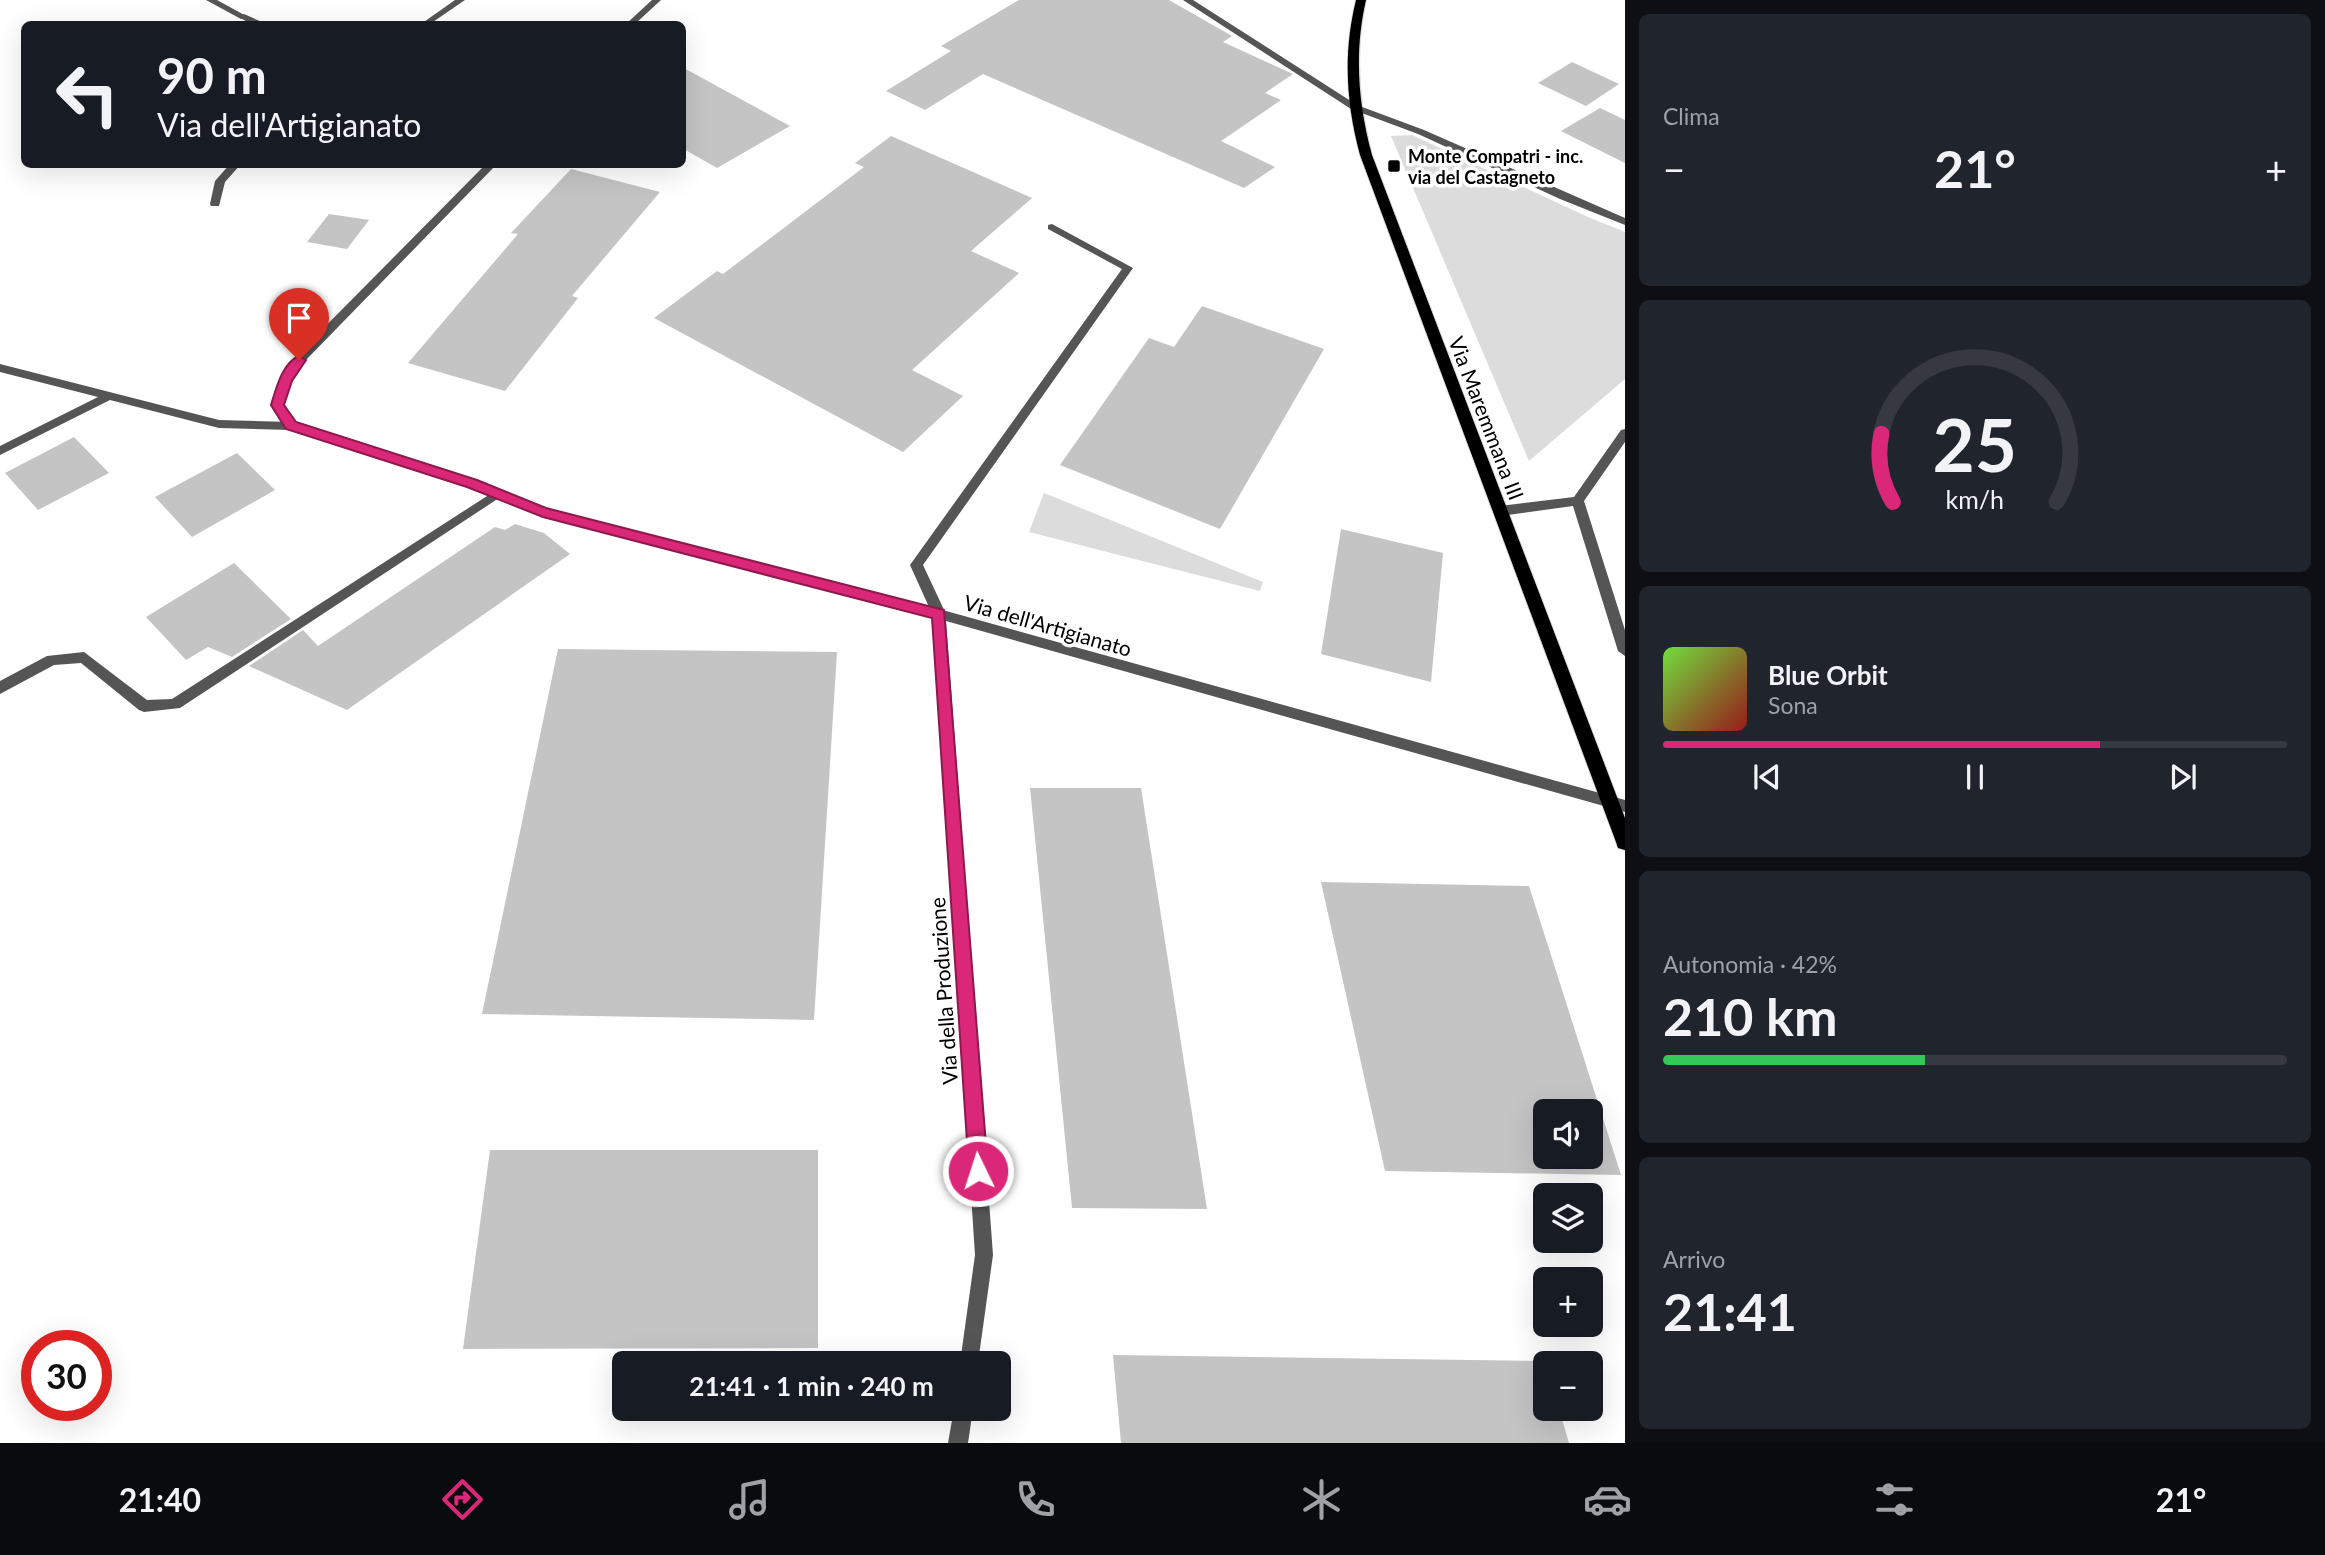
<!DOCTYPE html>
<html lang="it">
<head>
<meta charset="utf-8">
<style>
  body { margin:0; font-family:Lato,sans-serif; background:#20242c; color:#f1f3f6; height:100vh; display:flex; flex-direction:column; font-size:26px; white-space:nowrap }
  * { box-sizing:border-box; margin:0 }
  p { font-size:23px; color:#9ea1a6 }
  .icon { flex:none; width:38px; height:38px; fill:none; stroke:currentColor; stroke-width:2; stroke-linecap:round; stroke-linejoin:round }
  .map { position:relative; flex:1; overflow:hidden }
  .details { display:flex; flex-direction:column; gap:14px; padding:14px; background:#0d0f14; width:700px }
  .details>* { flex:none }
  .guide { position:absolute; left:21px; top:21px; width:665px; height:147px; border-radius:10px; box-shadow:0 7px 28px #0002; background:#171b24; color:#f1f3f6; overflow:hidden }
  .fabs { position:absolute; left:1533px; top:1099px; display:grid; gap:14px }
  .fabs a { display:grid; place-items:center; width:70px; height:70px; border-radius:10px; background:#171b24; box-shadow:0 7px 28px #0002; font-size:35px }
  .speed { position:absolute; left:21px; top:1330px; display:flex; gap:14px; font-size:35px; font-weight:700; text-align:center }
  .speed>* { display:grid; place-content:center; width:91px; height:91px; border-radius:50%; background:#171b24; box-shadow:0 7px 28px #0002; line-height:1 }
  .speed .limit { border:10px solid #d22; background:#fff; color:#111 }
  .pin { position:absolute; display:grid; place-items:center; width:60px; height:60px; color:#fff; margin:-72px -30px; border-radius:50% 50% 50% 0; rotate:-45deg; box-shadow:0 0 7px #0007 }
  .pin .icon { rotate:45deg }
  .me { position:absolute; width:77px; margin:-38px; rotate:356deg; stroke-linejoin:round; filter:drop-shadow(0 0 5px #0008) }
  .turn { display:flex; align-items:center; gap:24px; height:147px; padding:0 21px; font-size:32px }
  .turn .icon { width:91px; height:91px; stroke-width:2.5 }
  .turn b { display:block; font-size:49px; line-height:60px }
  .big { font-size:52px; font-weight:700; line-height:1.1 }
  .details .widget { flex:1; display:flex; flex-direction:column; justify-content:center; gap:10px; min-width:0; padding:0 24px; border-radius:10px; background:#20242c }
  .details .dial { align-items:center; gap:0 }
  .dial svg { height:182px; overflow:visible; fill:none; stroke:#363941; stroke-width:7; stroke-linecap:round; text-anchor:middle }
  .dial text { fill:#f1f3f6; stroke:none }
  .song { display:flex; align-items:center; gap:21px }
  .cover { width:84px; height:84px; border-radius:10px; background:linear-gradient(135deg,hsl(100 70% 55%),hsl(0 70% 35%)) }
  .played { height:7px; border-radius:4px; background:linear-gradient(90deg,#db2777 70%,#363941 70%) }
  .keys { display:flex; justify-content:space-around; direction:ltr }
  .heat { display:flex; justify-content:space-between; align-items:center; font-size:38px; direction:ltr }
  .charge { height:10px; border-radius:5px; background:linear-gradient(90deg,#34c759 42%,#363941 0) }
  .trip { position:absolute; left:612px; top:1351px; width:399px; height:70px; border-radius:10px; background:#171b24; box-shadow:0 7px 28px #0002; font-weight:700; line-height:70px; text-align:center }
  .dock { display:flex; height:112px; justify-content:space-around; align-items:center; background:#090b0e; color:#9ea1a6 }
  .dock .icon { width:49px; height:49px }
  .dock .on { color:#db2777 }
  .dock b { font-size:32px; color:#f1f3f6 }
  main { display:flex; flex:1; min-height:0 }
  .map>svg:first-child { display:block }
</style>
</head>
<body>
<main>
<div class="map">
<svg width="1625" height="1443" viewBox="0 0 1625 1443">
  <rect width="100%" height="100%" fill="#fff"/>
  <!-- green -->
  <g fill="#dcdcdc">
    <path d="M1412,135L1588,217L1625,232V379L1529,461L1391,136Z"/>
    <path d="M1044,493L1263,582L1260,591L1029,532Z"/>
  </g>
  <!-- building -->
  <g fill="#c4c4c4" fill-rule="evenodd">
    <path d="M1019,0H1169L1232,36L1223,42L1293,74L1265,93L1281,100L1221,141L1275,167L1244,188L983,74L925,110L886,91L951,51L941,46Z"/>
    <path d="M1572,62L1619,84L1586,106L1538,83Z"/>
    <path d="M682,67L790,126L717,168L682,148Z"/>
    <path d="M1600,108L1625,120V163L1561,131Z"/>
    <path d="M891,136L1032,198L971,251L1019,273L912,370L963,396L903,452L654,318L717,271L723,274L864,167L855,163Z"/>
    <path d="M571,169L660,192L572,296L578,298L505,391L408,363L518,234L511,233Z"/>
    <path d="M329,214L369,220L347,249L307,242Z"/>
    <path d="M1202,306L1324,349L1220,529L1060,465L1149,338L1174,347Z"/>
    <path d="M74,437L109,473L38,510L5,473Z"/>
    <path d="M237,453L275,490L192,537L155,497Z"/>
    <path d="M515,524L544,533L570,554L347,710L249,666L303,630L318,646L495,527L505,530Z"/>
    <path d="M1341,529L1443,553L1431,682L1321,654Z"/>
    <path d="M234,563L291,619L232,657L208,647L186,660L146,617Z"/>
    <path d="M558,649L837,652L814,1020L482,1014Z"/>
    <path d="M1030,788H1141L1207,1209L1072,1208Z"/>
    <path d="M1321,882L1529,886L1621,1175L1385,1171ZM1545,1111H1591V1157H1545Z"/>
    <path d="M490,1150H818V1348L463,1349Z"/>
    <path d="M1113,1355L1547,1361L1545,1409H1559L1569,1443H1121Z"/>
  </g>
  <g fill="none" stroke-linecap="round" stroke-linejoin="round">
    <!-- primary casing -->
    <g stroke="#dbdbdb" stroke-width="2">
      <path id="primary" d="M1356,0H1366C1354,53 1358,103 1372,155L1625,818V850L1618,848L1616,842L1360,155C1346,103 1343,53 1356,0Z"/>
    </g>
    <!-- service -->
    <g fill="#555" fill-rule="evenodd">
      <path d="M206,0H217L248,17L241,19Z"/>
      <path d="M230,164H241L225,182L219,206H211L210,204L215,181Z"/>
      <path d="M1052,224L1133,268L923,565L946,614L939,619L934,618L910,565L1122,269L1048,229V225Z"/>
      <path d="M0,364L219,420L291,422L297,426L291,430L219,428L110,400L0,455V446L98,397L0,372Z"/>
      <path d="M1625,429V442L1584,501L1625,630V656L1618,651L1573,506L1500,516L1494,511L1500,506L1574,497L1621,430Z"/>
      <path d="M498,489L502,490L504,493L502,496L180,708L144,712L139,710L81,663L54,665L0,694V681L47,656L84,652L147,700L172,699Z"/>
    </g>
    <!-- minor -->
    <g fill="#555" fill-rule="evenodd">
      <path d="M455,0H465L430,24H421Z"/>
      <path d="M652,0H661L635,24H626Z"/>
      <path d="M1183,0H1193L1357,105L1424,130L1625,218V225L1560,199L1418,134L1351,109Z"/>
      <path d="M244,14L262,22L263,24C255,25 246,23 240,17Z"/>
      <path d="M486,164H497L303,363L292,380L283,405L295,423L502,490L546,508L939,609L1625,800V812L946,621L993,1255L978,1363H960L975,1255L933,617L539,515L494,496L287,429L271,405L280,380L295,357Z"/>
      <path d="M954,1409H973L968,1443H948Z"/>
    </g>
    <!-- primary -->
    <use href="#primary" fill="#000" fill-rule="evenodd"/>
  </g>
  <!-- route -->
  <path fill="#db2777" stroke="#8e194d" stroke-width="2" d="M299,356L306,360L292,381L284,405L296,422L477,480L546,508L944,610L988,1171L985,1178L978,1181L971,1178L969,1171L932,618L543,517L467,487L286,429L271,405C276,389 282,363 299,356Z"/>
  <!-- markers -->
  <rect fill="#000" stroke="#fff" stroke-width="2.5" x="1387" y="159" width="14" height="14" rx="3.5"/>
  <g text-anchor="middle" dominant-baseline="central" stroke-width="7" stroke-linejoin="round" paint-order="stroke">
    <!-- far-poi labels -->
    <g font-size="18" font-weight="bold" fill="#000" stroke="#fff" text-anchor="start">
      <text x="1408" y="156">Monte Compatri - inc.<tspan x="1408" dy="21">via del Castagneto</tspan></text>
    </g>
    <!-- street labels -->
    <g font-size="21" fill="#000" stroke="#fff">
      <text transform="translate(1487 418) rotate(69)">Via Maremmana III</text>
      <text transform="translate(1048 625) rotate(16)">Via dell'Artigianato</text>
      <text transform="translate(943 991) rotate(-94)">Via della Produzione</text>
    </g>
  </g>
</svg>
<div class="fabs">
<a><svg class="icon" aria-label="sound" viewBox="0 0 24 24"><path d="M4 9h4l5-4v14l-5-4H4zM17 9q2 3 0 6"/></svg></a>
<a><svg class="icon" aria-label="layers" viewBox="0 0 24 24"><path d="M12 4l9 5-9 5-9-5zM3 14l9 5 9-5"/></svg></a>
<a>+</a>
<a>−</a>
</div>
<div class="speed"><div class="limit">30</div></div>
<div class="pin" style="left:299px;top:360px;background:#d93025"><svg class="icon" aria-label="arrive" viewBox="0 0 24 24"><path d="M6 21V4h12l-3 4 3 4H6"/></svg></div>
<svg class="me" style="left:978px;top:1171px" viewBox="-20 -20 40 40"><circle r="17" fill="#db2777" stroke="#fff" stroke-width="3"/><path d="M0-11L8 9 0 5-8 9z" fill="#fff"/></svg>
<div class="trip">21:41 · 1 min · 240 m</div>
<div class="guide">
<div class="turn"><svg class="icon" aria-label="left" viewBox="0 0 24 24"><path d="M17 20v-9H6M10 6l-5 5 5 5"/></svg><div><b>90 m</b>Via dell'Artigianato</div></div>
</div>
</div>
<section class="details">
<div class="widget"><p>Clima</p>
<div class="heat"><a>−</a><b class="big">21°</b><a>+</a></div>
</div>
<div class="widget dial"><svg viewBox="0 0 100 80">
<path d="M14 69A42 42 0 1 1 86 69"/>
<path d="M14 69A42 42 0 0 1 9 39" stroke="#db2777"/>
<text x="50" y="56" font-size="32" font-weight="700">25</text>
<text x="50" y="72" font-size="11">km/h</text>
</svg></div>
<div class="widget">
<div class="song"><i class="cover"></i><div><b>Blue Orbit</b><p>Sona</p></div></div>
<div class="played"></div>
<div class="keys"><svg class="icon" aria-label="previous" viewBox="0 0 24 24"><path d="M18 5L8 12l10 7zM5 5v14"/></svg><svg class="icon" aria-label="pause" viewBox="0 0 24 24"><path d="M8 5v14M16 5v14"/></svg><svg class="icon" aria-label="next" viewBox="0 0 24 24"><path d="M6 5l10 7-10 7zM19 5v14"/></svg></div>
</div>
<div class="widget"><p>Autonomia · 42%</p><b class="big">210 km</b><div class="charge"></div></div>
<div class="widget"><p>Arrivo</p><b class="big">21:41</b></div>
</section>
</main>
<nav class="dock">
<b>21:40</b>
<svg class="icon on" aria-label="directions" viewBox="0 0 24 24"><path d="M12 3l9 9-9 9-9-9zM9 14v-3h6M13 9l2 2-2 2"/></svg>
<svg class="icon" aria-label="music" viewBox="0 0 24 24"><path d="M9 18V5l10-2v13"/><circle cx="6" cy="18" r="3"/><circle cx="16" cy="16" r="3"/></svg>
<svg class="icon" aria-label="phone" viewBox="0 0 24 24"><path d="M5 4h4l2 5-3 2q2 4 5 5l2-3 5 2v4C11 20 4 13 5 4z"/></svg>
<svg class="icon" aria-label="climate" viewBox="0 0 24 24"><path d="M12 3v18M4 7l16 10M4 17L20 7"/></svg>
<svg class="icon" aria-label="car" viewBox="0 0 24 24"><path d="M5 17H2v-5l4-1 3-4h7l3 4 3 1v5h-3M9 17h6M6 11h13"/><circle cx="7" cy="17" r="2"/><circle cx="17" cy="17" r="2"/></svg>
<svg class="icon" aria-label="filters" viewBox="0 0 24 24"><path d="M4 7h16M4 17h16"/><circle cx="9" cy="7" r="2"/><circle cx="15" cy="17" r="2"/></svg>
<b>21°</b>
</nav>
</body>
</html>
